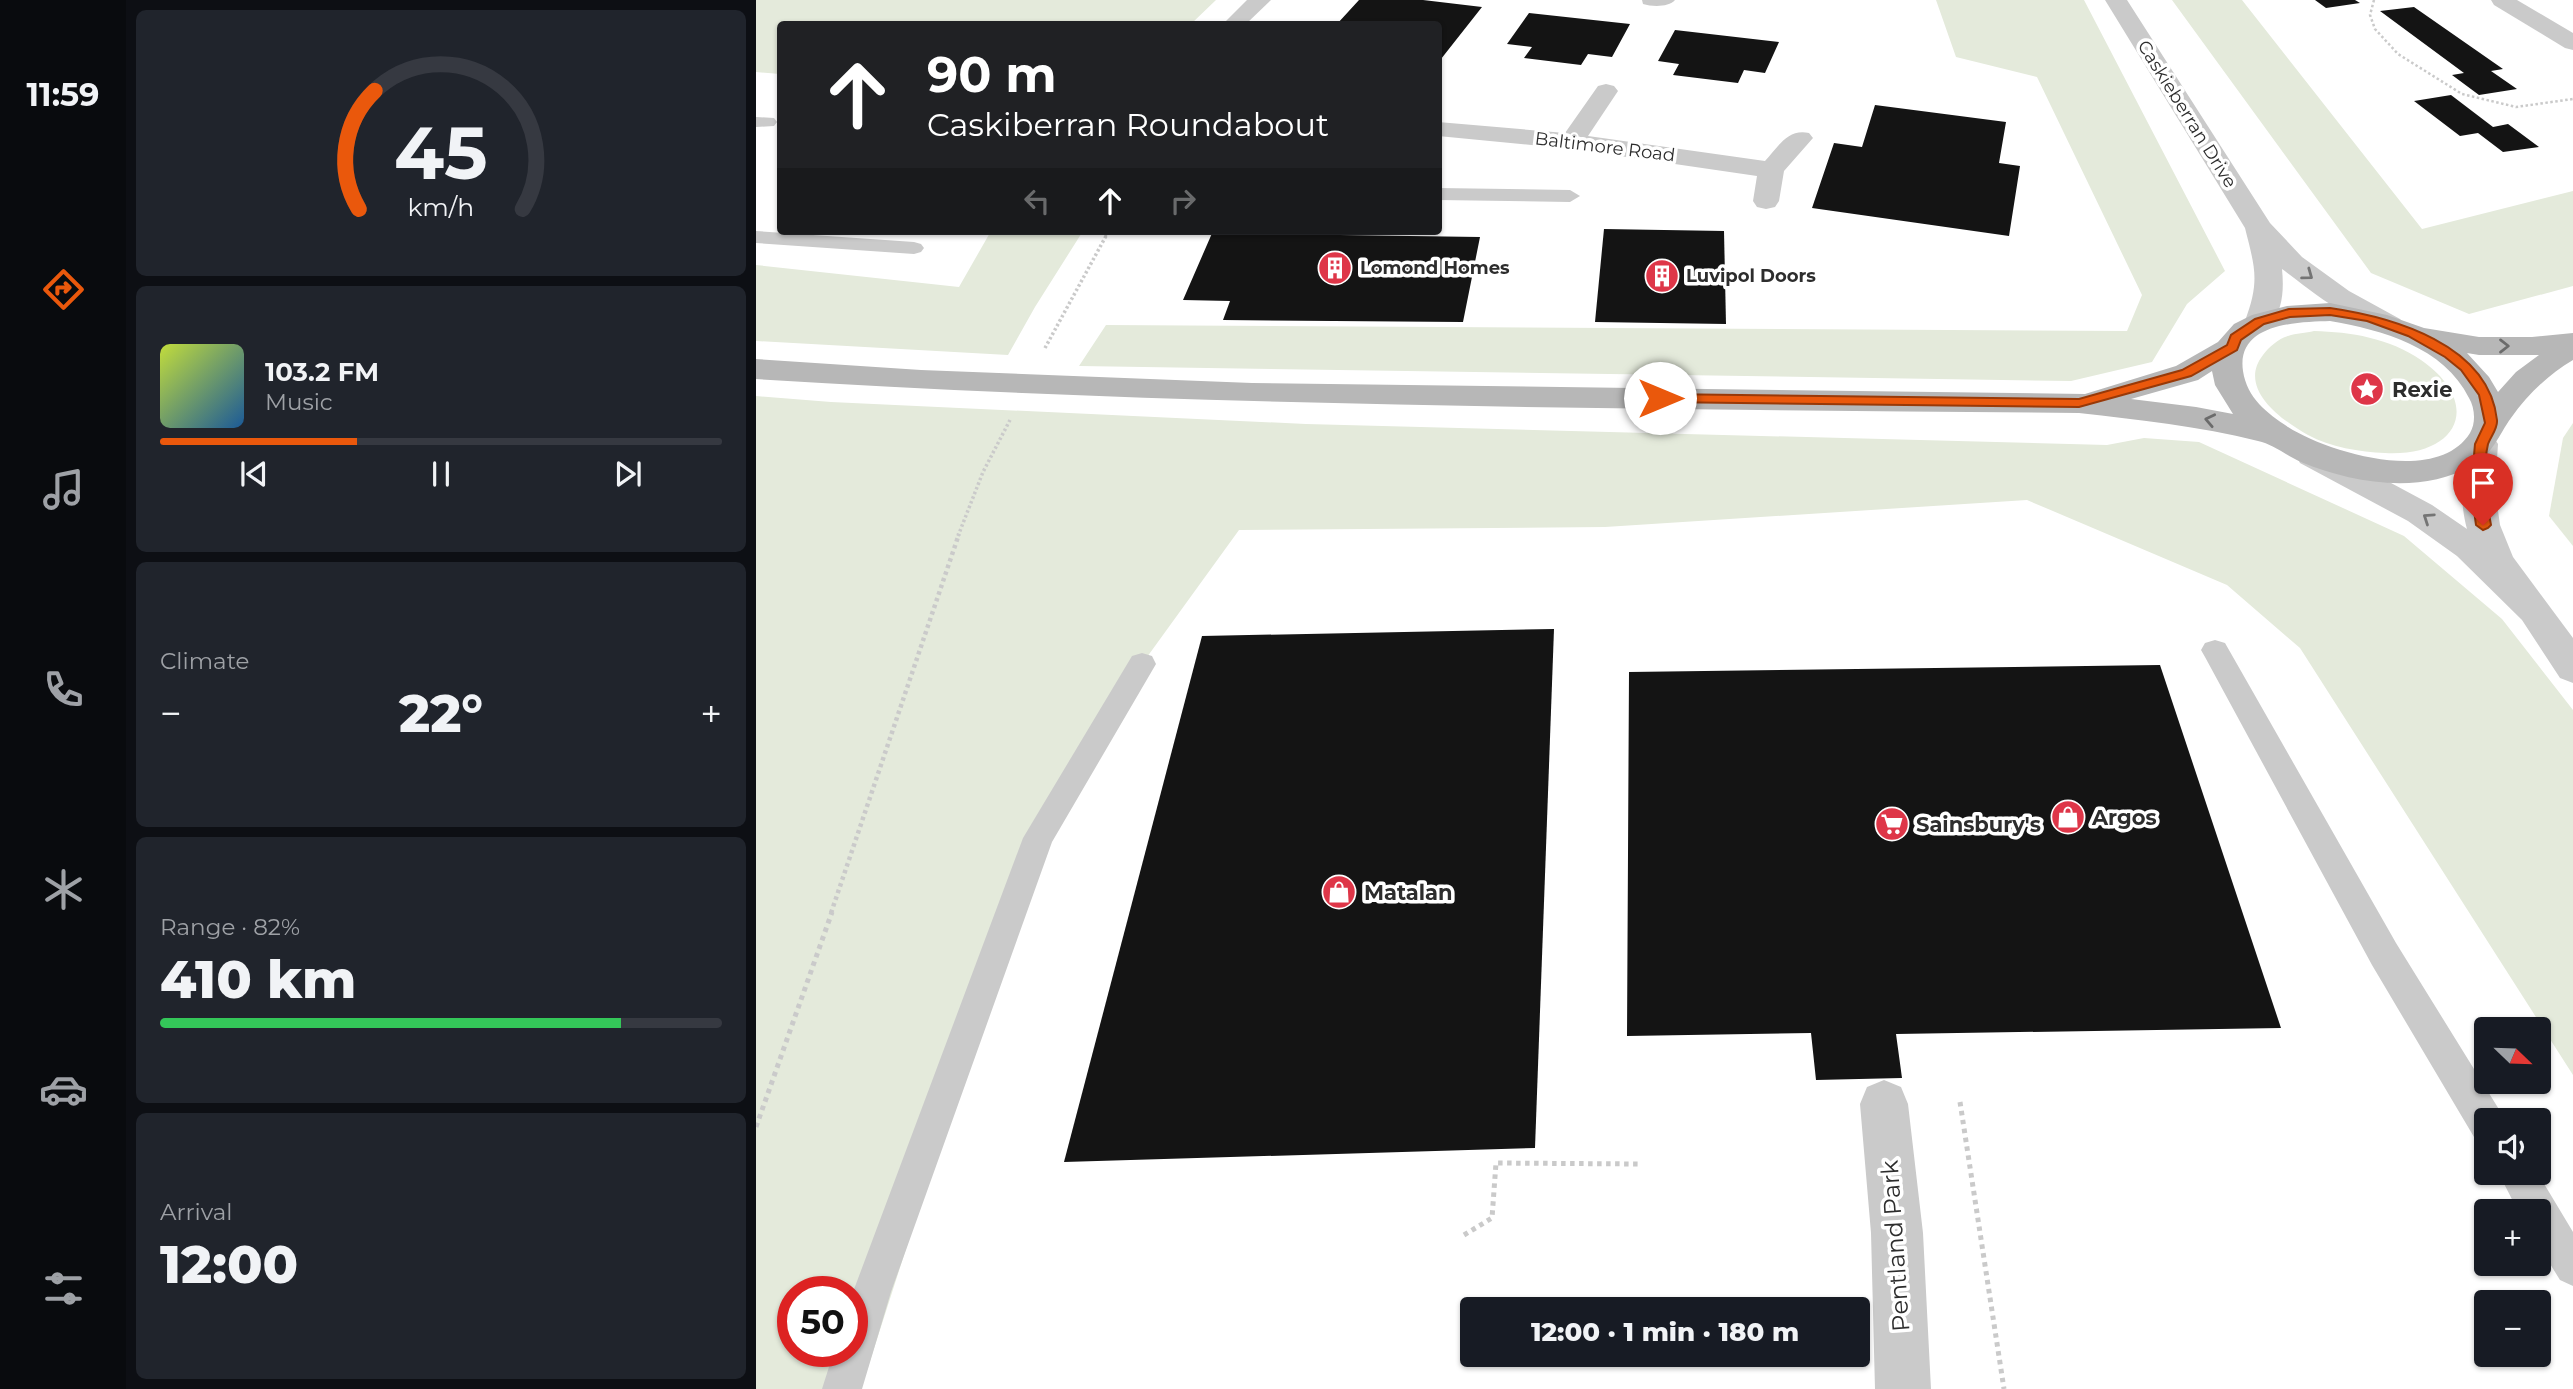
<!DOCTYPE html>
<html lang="en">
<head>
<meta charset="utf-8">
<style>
  body { margin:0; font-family:Montserrat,sans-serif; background:#20242c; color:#f1f3f6; height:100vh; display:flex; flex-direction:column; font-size:26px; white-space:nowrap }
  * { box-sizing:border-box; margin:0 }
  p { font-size:23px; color:#9ea1a6 }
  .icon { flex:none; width:38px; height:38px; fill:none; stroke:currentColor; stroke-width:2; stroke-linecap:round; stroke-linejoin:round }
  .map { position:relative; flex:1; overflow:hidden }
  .sheet { display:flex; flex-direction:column; gap:10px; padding:10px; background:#0d0f14; width:630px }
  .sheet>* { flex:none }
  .banner { position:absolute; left:21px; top:21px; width:665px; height:214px; border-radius:7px; box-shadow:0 2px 5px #0004; background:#202124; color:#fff; overflow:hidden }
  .needle { width:46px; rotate:113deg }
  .fabs { position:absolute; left:1718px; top:1017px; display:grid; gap:14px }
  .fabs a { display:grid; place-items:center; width:77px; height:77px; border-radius:7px; background:#171b24; box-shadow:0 2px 5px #0004; font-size:35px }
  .speed { position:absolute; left:21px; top:1276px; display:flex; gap:14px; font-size:35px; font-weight:700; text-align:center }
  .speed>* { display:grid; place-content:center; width:91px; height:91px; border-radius:50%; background:#171b24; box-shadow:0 2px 5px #0004; line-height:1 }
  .speed .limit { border:10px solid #d22; background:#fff; color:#111 }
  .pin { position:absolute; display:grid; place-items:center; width:60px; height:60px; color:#fff; margin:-72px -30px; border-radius:50% 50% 50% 0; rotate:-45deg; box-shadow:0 0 7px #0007 }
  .pin .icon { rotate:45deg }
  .me { position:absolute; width:77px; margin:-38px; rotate:90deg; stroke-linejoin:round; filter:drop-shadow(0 0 5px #0008) }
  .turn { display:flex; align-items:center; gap:24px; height:147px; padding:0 35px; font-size:32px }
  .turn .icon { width:91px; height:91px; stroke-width:2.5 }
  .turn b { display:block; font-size:49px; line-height:60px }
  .lanes { display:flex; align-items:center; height:66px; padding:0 35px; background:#0003; justify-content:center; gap:35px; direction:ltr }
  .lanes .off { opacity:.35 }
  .big { font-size:52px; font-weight:800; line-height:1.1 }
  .sheet .tile { flex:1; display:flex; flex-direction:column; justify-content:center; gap:10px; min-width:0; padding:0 24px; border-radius:10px; background:#20242c }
  .sheet .dial { align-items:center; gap:0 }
  .dial svg { height:182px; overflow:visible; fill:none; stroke:#363941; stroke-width:7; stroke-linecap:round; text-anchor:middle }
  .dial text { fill:#f1f3f6; stroke:none }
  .song { display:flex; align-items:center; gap:21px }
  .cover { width:84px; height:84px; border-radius:10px; background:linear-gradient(135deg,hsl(70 70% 55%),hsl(210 70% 35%)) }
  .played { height:7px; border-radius:4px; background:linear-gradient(90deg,#ea580c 35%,#363941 35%) }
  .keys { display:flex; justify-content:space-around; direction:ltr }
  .heat { display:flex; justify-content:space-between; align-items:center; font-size:38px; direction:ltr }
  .charge { height:10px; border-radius:5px; background:linear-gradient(90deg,#34c759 82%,#363941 0) }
  .trip { position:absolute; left:704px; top:1297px; width:410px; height:70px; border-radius:7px; background:#171b24; box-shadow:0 2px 5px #0004; font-weight:800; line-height:70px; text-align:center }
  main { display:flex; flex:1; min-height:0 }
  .dock { display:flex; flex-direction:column; width:126px; justify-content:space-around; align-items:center; background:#090b0e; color:#9ea1a6 }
  .dock .icon { width:49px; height:49px }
  .dock .active { color:#ea580c }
  .dock b { font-size:32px; color:#f1f3f6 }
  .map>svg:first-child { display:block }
</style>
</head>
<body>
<main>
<nav class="dock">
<b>11:59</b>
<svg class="icon active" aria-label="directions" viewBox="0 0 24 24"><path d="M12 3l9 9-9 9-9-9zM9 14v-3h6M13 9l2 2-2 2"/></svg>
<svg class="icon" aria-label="music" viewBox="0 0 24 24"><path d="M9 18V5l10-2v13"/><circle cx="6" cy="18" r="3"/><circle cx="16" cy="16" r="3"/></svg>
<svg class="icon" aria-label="phone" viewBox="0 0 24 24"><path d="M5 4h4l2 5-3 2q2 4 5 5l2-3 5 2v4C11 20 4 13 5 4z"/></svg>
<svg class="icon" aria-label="climate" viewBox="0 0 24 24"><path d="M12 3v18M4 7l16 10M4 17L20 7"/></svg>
<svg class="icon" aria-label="car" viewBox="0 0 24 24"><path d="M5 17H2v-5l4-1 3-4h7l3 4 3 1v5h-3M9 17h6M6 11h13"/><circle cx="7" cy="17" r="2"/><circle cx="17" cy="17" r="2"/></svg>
<svg class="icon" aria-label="filters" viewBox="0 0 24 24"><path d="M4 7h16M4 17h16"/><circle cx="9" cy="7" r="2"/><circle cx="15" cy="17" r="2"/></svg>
</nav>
<section class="sheet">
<div class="tile dial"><svg viewBox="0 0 100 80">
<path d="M14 69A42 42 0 1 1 86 69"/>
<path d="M14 69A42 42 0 0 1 21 17" stroke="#ea580c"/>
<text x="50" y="56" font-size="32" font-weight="700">45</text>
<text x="50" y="72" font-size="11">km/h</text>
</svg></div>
<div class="tile">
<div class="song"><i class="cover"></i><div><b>103.2 FM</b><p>Music</p></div></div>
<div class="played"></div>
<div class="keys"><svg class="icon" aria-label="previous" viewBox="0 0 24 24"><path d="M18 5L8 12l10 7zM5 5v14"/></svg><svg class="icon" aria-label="pause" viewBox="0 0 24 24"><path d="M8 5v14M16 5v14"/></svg><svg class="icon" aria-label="next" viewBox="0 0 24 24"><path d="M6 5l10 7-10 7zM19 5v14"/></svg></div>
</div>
<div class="tile"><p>Climate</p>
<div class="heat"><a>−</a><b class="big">22°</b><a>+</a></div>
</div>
<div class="tile"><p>Range · 82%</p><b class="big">410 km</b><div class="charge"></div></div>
<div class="tile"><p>Arrival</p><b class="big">12:00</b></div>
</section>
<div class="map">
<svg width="1817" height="1389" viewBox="0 0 1817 1389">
  <rect width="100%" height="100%" fill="#fff"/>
  <!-- green -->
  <g fill="#e4eadb" fill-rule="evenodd">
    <path d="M0,0H460L435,24H24V74L0,72Z"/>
    <path d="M1180,0H1328L1469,271L1431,304L1396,362L1315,381L323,366L350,325L1371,331L1386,295L1281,77L1200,57Z"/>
    <path d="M1416,0H1486L1666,229L1817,191V286L1713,314L1615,273Z"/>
    <path d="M235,231H327L279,307L252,355L0,341V265L203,287Z"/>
    <path d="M1558,331C1595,332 1633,338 1665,360C1728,404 1702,457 1629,453C1604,452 1574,447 1552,435C1525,420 1481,388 1507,355C1513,347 1522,339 1532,336C1540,333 1550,333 1558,331Z"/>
    <path d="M0,396L75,402L550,424L1351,445L1388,438L1443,442L1648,536L1746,619L1817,710V1075L1544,648L1471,585L1271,500L849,527L483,530L386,664L282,838L105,1389H0ZM37,1292H96V1351H37Z"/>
    <path d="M1817,423V546L1793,516L1807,438Z"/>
  </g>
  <!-- building -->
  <g fill="#141414">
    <path d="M603,0H667L726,7L685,59L682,58V24H581Z"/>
    <path d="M1559,0H1599L1604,3L1570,8Z"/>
    <path d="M1658,7L1747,69L1735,71L1761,89L1723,95L1696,75L1708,73L1624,11Z"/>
    <path d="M773,13L874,24L856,57L832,54L825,65L768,58L776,47L751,44Z"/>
    <path d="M919,30L1023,42L1009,73L988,70L982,83L917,75L923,64L902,61Z"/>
    <path d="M1695,95L1737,127L1752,124L1783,147L1747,152L1722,133L1704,136L1658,101Z"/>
    <path d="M1119,105L1250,122L1243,163L1264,166L1253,236L1056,208L1078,143L1106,147Z"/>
    <path d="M848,229L968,231L970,324L839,322Z"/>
    <path d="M457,231H585L584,235L724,237L707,322L467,320L474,301L427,300Z"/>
    <path d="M798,629L779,1148L308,1162L446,636Z"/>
    <path d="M1404,665L1525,1028L1140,1034L1146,1078L1060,1080L1055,1033L871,1036L873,672Z"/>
  </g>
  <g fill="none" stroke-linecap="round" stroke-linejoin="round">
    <!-- path-far3 -->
    <g stroke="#cacaca" stroke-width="2.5" stroke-dasharray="2.5 2.5" stroke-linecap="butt">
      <path d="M1618,0L1614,15L1619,29L1642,54L1706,94L1760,107L1817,99"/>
      <path d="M349,237L353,231"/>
    </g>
    <!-- path-far2 -->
    <g stroke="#cacaca" stroke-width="3.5" stroke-dasharray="2.5 2.5" stroke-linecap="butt">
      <path d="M289,348L350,236"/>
      <path d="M202,536L227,472L254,420"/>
    </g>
    <!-- path-far1 -->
    <path stroke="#cacaca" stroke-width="4.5" stroke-dasharray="3.5 3.5" stroke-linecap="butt" d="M75,913L203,534"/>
    <!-- path -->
    <g stroke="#cacaca" stroke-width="5" stroke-dasharray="4.5 4.5" stroke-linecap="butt">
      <path d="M1204,1102L1248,1389"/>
      <path d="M0,1127L76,912"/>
      <path d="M708,1235L736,1218L740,1163L885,1164"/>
    </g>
    <!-- service -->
    <g fill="#cacaca" fill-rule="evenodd">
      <path d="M886,0H919C913,7 897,7 887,4Z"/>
      <path d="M0,117L18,118L21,122L18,126L0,127Z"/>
      <path d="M682,188L814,190L824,196L814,202L682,200Z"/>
      <path d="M0,231L158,242L165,244L168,248L165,252L158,254L0,243Z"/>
      <path d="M1459,640L1469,643L1640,943L1744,1111L1747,1120H1731V1142L1718,1137L1616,965L1449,657L1445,650L1449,643Z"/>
      <path d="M386,653L396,656L400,664L296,842L135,1292L106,1389H66L78,1351H96L97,1292L267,838L376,656Z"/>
      <path d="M1742,1172H1781L1817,1232V1286L1804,1280L1783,1246V1211H1762Z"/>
    </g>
    <!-- minor -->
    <g fill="#cacaca" fill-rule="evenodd">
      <path d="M491,0H515L490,24H467Z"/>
      <path d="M1735,0H1761L1817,33V50L1809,48L1738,5Z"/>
      <path d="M850,84L858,86L862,91L832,136L1009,161C1022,147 1032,128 1053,133L1057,138L1028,171L1023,201L1019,207L1010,209L1001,207L997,201L1001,176L816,149L682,136V122L809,133L842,86Z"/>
      <path d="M1128,1080L1145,1087L1152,1104L1167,1233L1175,1389H1119L1115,1233L1104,1104L1111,1087Z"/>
    </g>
    <!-- tertiary -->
    <g fill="#cacaca" fill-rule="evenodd">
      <path d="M1349,0H1371L1514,223L1546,257L1593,291L1644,319L1649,325L1644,331C1613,339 1552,288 1526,269C1528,290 1527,309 1514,327L1504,330L1494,327L1489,321C1504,281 1499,268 1489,228Z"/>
      <path d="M1726,433L1737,436L1742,444L1739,489L1744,525L1757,557L1817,638V683L1804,678L1766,620L1701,556L1652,521L1544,463L1540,455L1544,447L1556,444L1568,447L1676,505L1711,529C1704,505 1702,457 1715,436Z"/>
    </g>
    <!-- secondary -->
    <path fill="#b7b7b7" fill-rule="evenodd" d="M1574,303L1631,315L1668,328L1723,337H1776L1817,333V360C1792,375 1772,394 1755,418C1742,436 1737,454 1716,466C1663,495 1597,483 1545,462C1531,456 1517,444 1502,441C1443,426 1383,420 1323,413C882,409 441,407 0,379V359L165,370L496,383L1329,394L1420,366L1462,342L1478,324L1496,315L1531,306ZM1574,321C1626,330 1688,347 1713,398C1719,408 1720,423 1714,433C1681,486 1571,452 1532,427C1511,413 1491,398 1487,371C1480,323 1541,322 1574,321ZM1711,353L1723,355H1783L1760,372L1742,392L1733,377ZM1456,371L1459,385L1477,414L1440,407L1375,399L1442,380Z"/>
  </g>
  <!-- one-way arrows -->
  <defs><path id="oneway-chevron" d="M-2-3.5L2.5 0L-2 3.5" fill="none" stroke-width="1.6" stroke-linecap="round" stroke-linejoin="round" transform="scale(1.75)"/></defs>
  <g stroke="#747474">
    <use href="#oneway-chevron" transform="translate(1552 275) rotate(36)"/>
    <use href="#oneway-chevron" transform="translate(1672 518) rotate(-146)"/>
  </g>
  <g stroke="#6b6b6b">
    <use href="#oneway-chevron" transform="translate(1748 346)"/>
    <use href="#oneway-chevron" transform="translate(1454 420) rotate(-168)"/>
  </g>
  <!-- route -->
  <path fill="#ea580c" stroke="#983908" stroke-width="2" d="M1574,308C1636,317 1733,344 1741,420C1742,428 1735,436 1732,444C1726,471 1730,499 1735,525L1732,528L1727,530L1720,525L1715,489L1719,444L1729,423L1723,395L1705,370L1689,357L1652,336L1611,321L1574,315L1534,317L1508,324L1485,340L1481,350L1435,376L1323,407L904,402L898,398L904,394L1323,399L1426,370L1471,345L1475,335L1499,319L1533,309Z"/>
  <!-- icons -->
  <defs>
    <g id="building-disc" transform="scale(1.75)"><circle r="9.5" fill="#de3648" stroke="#fff"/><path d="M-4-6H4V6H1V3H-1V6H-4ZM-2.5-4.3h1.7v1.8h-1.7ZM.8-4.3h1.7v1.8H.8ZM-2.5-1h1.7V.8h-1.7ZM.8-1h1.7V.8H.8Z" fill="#fff"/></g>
    <g id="sight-disc" transform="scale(1.75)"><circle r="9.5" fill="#de3648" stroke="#fff"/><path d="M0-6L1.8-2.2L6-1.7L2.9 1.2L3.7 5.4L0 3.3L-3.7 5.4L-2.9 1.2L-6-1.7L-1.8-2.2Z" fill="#fff"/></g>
    <g id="shop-disc" transform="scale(1.75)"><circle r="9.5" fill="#de3648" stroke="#fff"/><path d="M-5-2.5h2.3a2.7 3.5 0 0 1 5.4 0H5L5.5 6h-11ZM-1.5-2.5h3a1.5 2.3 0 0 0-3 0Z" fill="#fff"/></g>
    <g id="supermarket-disc" transform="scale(1.75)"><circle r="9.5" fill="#de3648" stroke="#fff"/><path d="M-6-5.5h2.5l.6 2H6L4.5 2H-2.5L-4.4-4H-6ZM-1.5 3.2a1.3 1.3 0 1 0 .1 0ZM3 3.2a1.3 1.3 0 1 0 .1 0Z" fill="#fff"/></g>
  </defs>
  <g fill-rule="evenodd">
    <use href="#building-disc" x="579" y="268"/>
    <use href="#building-disc" x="906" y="276"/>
    <use href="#sight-disc" x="1611" y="389"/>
    <use href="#shop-disc" x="1312" y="817"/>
    <use href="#supermarket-disc" x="1136" y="824"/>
    <use href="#shop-disc" x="583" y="892"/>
  </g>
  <g text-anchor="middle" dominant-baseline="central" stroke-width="7" stroke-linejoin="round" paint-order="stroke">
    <!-- far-street labels -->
    <g font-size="18" fill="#2d2d2d" stroke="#fff">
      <text transform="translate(1431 114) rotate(58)">Caskieberran Drive</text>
      <text transform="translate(849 147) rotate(7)">Baltimore Road</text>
    </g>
    <!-- far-poi labels -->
    <g font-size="18" font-weight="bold" fill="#2d2d2d" stroke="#fff" text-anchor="start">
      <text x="604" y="268">Lomond Homes</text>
      <text x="930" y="276">Luvipol Doors</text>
    </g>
    <!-- poi labels -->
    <g font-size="21" font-weight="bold" fill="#2d2d2d" stroke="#fff" text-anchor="start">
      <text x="1636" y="389">Rexie</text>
      <text x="1336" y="817">Argos</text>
      <text x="1160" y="824">Sainsbury's</text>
      <text x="608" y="892">Matalan</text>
    </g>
    <!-- near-street labels -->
    <g font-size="24" fill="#2d2d2d" stroke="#fff">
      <text transform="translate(1139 1246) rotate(-94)">Pentland Park</text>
    </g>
  </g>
</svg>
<div class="fabs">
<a><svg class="needle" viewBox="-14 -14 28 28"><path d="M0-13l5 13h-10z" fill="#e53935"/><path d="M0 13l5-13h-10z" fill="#9ea1a6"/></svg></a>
<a><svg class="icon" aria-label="sound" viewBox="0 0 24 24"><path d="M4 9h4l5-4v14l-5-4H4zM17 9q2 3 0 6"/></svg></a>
<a>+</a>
<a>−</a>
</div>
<div class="speed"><div class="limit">50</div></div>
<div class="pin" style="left:1727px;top:525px;background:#d93025"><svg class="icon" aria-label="arrive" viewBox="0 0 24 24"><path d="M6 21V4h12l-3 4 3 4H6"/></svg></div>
<svg class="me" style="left:904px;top:398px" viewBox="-20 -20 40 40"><circle r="19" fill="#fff"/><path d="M0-13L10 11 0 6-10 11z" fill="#ea580c"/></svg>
<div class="trip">12:00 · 1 min · 180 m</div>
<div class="banner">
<div class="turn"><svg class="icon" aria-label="ahead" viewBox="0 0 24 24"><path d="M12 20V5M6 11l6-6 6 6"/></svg><div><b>90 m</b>Caskiberran Roundabout</div></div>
<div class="lanes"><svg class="icon off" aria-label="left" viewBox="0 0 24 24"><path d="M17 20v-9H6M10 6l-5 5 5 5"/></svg><svg class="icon" aria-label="ahead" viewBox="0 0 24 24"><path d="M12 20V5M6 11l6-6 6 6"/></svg><svg class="icon off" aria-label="right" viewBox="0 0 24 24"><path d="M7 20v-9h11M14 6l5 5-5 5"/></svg></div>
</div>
</div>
</main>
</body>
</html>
